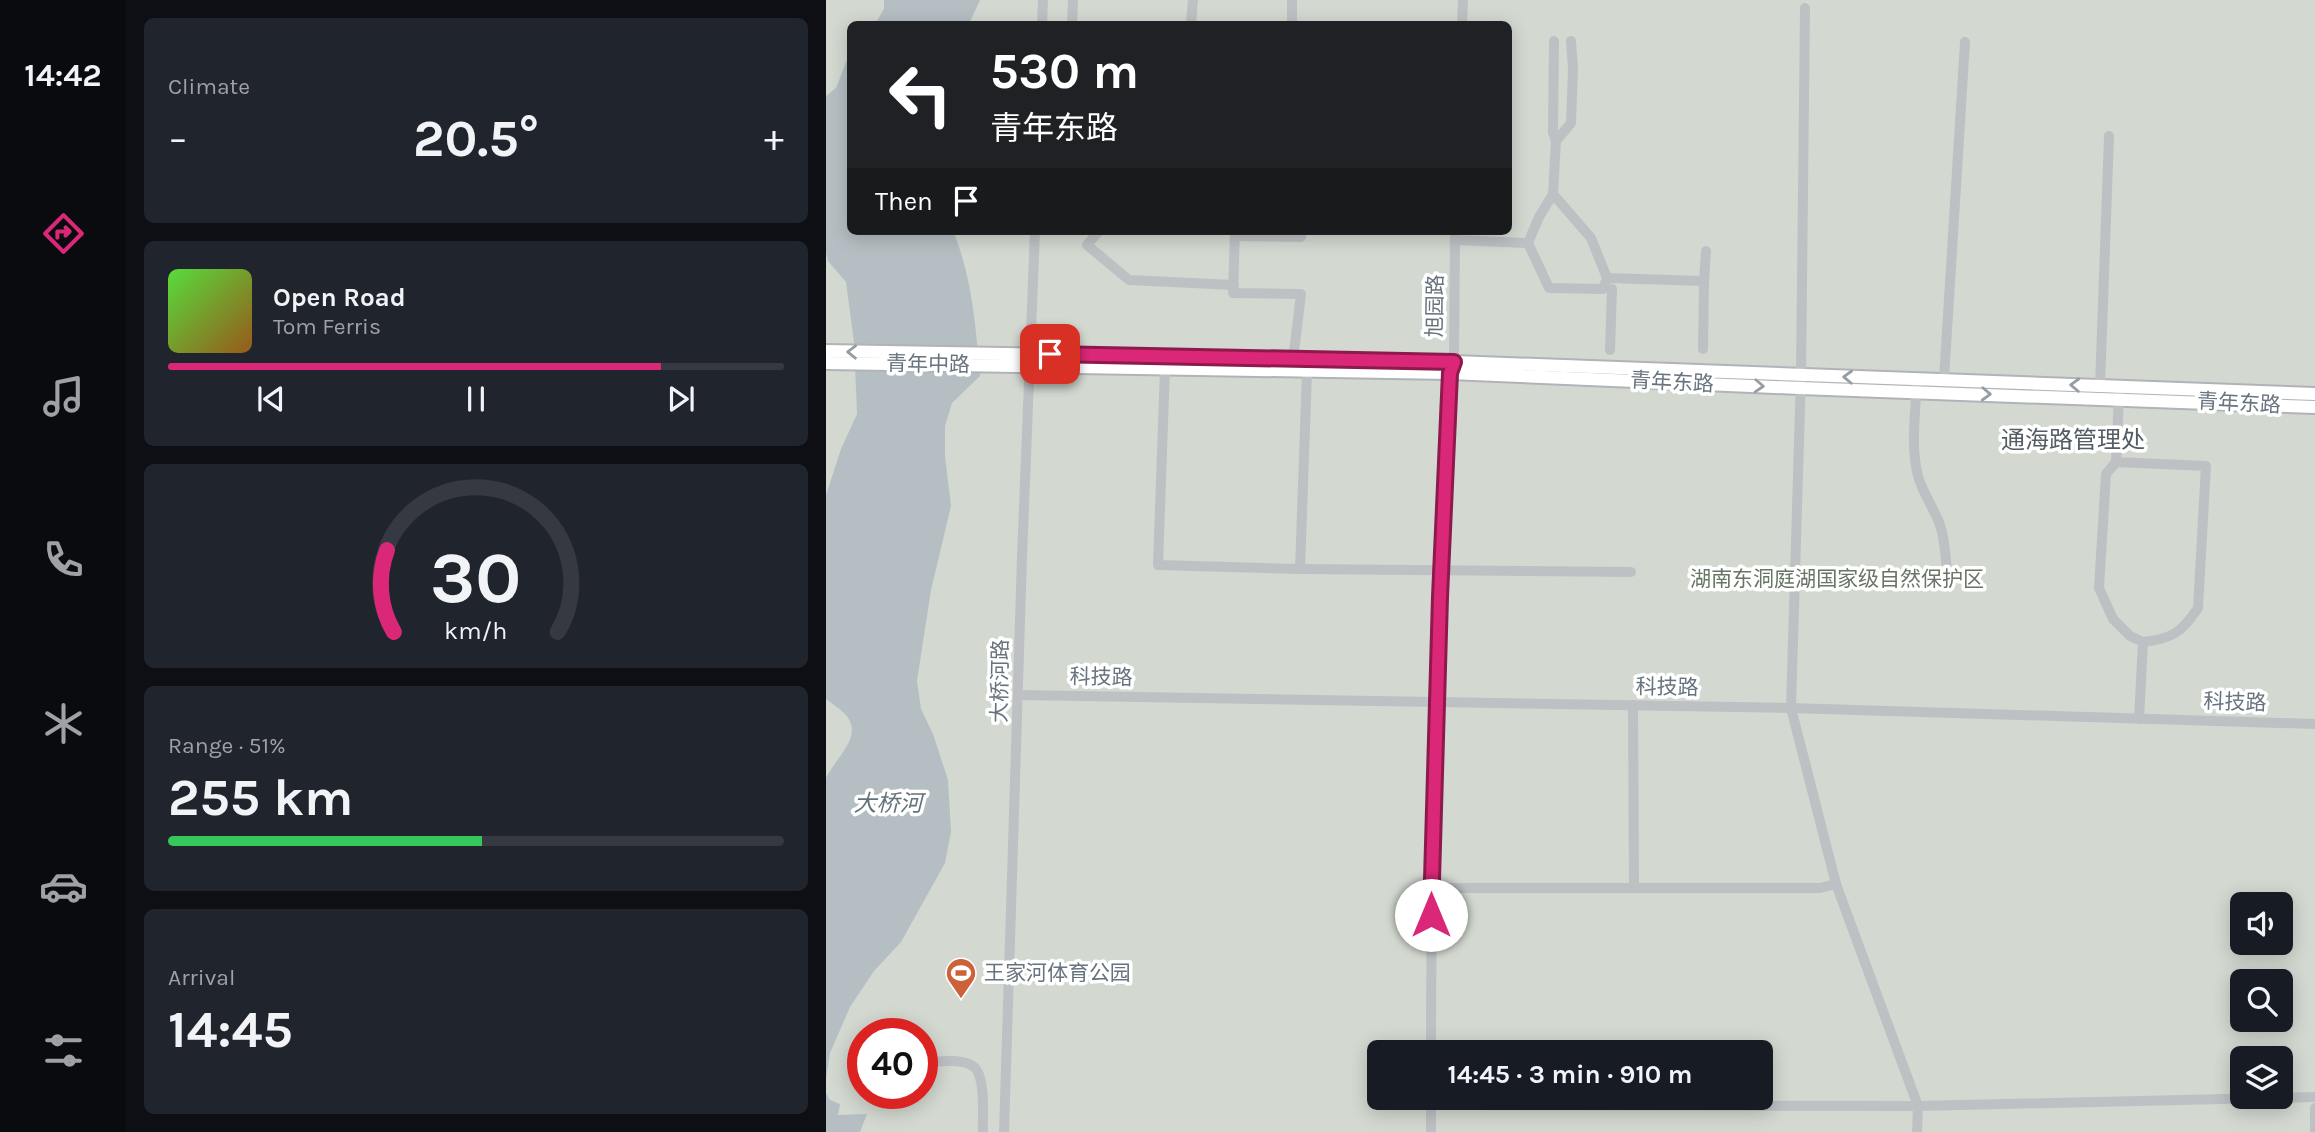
<!DOCTYPE html>
<html lang="en">
<head>
<meta charset="utf-8">
<style>
  body { margin:0; font-family:Karla,"Noto Sans SC",sans-serif; background:#20242c; color:#f1f3f6; height:100vh; display:flex; flex-direction:column; font-size:26px; white-space:nowrap }
  * { box-sizing:border-box; margin:0 }
  p { font-size:23px; color:#9ea1a6 }
  .icon { flex:none; width:38px; height:38px; fill:none; stroke:currentColor; stroke-width:2; stroke-linecap:round; stroke-linejoin:round }
  .map { position:relative; flex:1; overflow:hidden }
  .sheet { display:flex; flex-direction:column; gap:18px; padding:18px; background:#0d0f14; width:700px }
  .sheet>* { flex:none }
  .hud { position:absolute; left:21px; top:21px; width:665px; height:214px; border-radius:10px; box-shadow:0 4px 18px #0003; background:#202124; color:#fff; overflow:hidden }
  .controls { position:absolute; left:1404px; top:892px; display:grid; gap:14px }
  .controls a { display:grid; place-items:center; width:63px; height:63px; border-radius:10px; background:#171b24; box-shadow:0 4px 18px #0003; font-size:35px }
  .speed { position:absolute; left:21px; top:1018px; display:flex; gap:14px; font-size:35px; font-weight:700; text-align:center }
  .speed>* { display:grid; place-content:center; width:91px; height:91px; border-radius:50%; background:#171b24; box-shadow:0 4px 18px #0003; line-height:1 }
  .speed .limit { border:10px solid #d22; background:#fff; color:#111 }
  .pin { position:absolute; display:grid; place-items:center; width:60px; height:60px; color:#fff; margin:-30px; border-radius:14px; box-shadow:0 4px 10px #0006 }
  .me { position:absolute; width:77px; margin:-38px; rotate:0deg; stroke-linejoin:round; filter:drop-shadow(0 0 5px #0008) }
  .turn { display:flex; align-items:center; gap:24px; height:147px; padding:0 28px; font-size:32px }
  .turn .icon { width:91px; height:91px; stroke-width:2.5 }
  .turn b { display:block; font-size:49px; line-height:60px }
  .then { display:flex; align-items:center; height:66px; padding:0 28px; background:#0003; gap:14px; font-size:26px }
  .big { font-size:52px; font-weight:700; line-height:1.1 }
  .sheet .card { flex:1; display:flex; flex-direction:column; justify-content:center; gap:10px; min-width:0; padding:0 24px; border-radius:10px; background:#20242c }
  .sheet .dial { align-items:center; gap:0 }
  .dial svg { height:182px; overflow:visible; fill:none; stroke:#363941; stroke-width:7; stroke-linecap:round; text-anchor:middle }
  .dial text { fill:#f1f3f6; stroke:none }
  .song { display:flex; align-items:center; gap:21px }
  .cover { width:84px; height:84px; border-radius:10px; background:linear-gradient(135deg,hsl(110 70% 55%),hsl(30 70% 35%)) }
  .played { height:7px; border-radius:4px; background:linear-gradient(90deg,#db2777 80%,#363941 80%) }
  .keys { display:flex; justify-content:space-around; direction:ltr }
  .heat { display:flex; justify-content:space-between; align-items:center; font-size:38px; direction:ltr }
  .charge { height:10px; border-radius:5px; background:linear-gradient(90deg,#34c759 51%,#363941 0) }
  .trip { position:absolute; left:541px; top:1040px; width:406px; height:70px; border-radius:10px; background:#171b24; box-shadow:0 4px 18px #0003; font-weight:700; line-height:70px; text-align:center }
  main { display:flex; flex:1; min-height:0 }
  .dock { display:flex; flex-direction:column; width:126px; justify-content:space-around; align-items:center; background:#090b0e; color:#9ea1a6 }
  .dock .icon { width:49px; height:49px }
  .dock .selected { color:#db2777 }
  .dock b { font-size:32px; color:#f1f3f6 }
  .map>svg:first-child { display:block }
</style>
</head>
<body>
<main>
<nav class="dock">
<b>14:42</b>
<svg class="icon selected" aria-label="directions" viewBox="0 0 24 24"><path d="M12 3l9 9-9 9-9-9zM9 14v-3h6M13 9l2 2-2 2"/></svg>
<svg class="icon" aria-label="music" viewBox="0 0 24 24"><path d="M9 18V5l10-2v13"/><circle cx="6" cy="18" r="3"/><circle cx="16" cy="16" r="3"/></svg>
<svg class="icon" aria-label="phone" viewBox="0 0 24 24"><path d="M5 4h4l2 5-3 2q2 4 5 5l2-3 5 2v4C11 20 4 13 5 4z"/></svg>
<svg class="icon" aria-label="climate" viewBox="0 0 24 24"><path d="M12 3v18M4 7l16 10M4 17L20 7"/></svg>
<svg class="icon" aria-label="car" viewBox="0 0 24 24"><path d="M5 17H2v-5l4-1 3-4h7l3 4 3 1v5h-3M9 17h6M6 11h13"/><circle cx="7" cy="17" r="2"/><circle cx="17" cy="17" r="2"/></svg>
<svg class="icon" aria-label="filters" viewBox="0 0 24 24"><path d="M4 7h16M4 17h16"/><circle cx="9" cy="7" r="2"/><circle cx="15" cy="17" r="2"/></svg>
</nav>
<section class="sheet">
<div class="card"><p>Climate</p>
<div class="heat"><a>−</a><b class="big">20.5°</b><a>+</a></div>
</div>
<div class="card">
<div class="song"><i class="cover"></i><div><b>Open Road</b><p>Tom Ferris</p></div></div>
<div class="played"></div>
<div class="keys"><svg class="icon" aria-label="previous" viewBox="0 0 24 24"><path d="M18 5L8 12l10 7zM5 5v14"/></svg><svg class="icon" aria-label="pause" viewBox="0 0 24 24"><path d="M8 5v14M16 5v14"/></svg><svg class="icon" aria-label="next" viewBox="0 0 24 24"><path d="M6 5l10 7-10 7zM19 5v14"/></svg></div>
</div>
<div class="card dial"><svg viewBox="0 0 100 80">
<path d="M14 69A42 42 0 1 1 86 69"/>
<path d="M14 69A42 42 0 0 1 11 33" stroke="#db2777"/>
<text x="50" y="56" font-size="32" font-weight="700">30</text>
<text x="50" y="72" font-size="11">km/h</text>
</svg></div>
<div class="card"><p>Range · 51%</p><b class="big">255 km</b><div class="charge"></div></div>
<div class="card"><p>Arrival</p><b class="big">14:45</b></div>
</section>
<div class="map">
<svg width="1489" height="1132" viewBox="0 0 1489 1132">
  <rect width="100%" height="100%" fill="#f4f4f1"/>
  <!-- green -->
  <path fill="#d3d9d1" fill-rule="evenodd" d="M0,0H1489V1132H0ZM24,24H682V231H24ZM1416,905H1454V943H1416ZM1416,982H1454V1020H1416ZM37,1034H96V1094H37ZM553,1052H934V1097H553ZM1416,1059H1454V1097H1416Z"/>
  <!-- water -->
  <g fill="#b5bfc3">
    <path d="M58,0H154L143,24H49L58,9Z"/>
    <path d="M24,52V231H127C146,276 150,328 154,376L126,403L119,426V456L125,506L105,590L91,681L95,709L107,734L122,780L125,832L119,863L75,942L48,971L24,1007L4,1053L0,1078V778C10,757 40,735 18,713C13,708 6,704 0,699V495L15,449L31,414L28,342L20,282L2,261L0,253V96L10,88Z"/>
    <path d="M0,1093L4,1100L14,1104L12,1115L41,1114L34,1132H0Z"/>
  </g>
  <g fill="none" stroke-linecap="round" stroke-linejoin="round">
    <!-- major casing -->
    <g stroke="#b0b3b7" stroke-width="16">
      <g id="major">
        <path d="M0,351L628,362L1489,394"/>
        <path d="M0,363L624,373L974,388L1489,407"/>
      </g>
    </g>
    <!-- minor -->
    <g stroke="#bec1c4" stroke-width="10">
      <path d="M979,8L975,375L965,708L1010,884L1092,1106L1091,1132"/>
      <path d="M216,24L217,0"/>
      <path d="M246,24L247,0"/>
      <path d="M365,24L367,0"/>
      <path d="M466,24V0"/>
      <path d="M636,24L637,0"/>
      <path d="M730,141L745,123L747,69L745,41"/>
      <path d="M273,231L261,245L303,280L408,285"/>
      <path d="M409,231L407,293L475,294L467,360"/>
      <path d="M409,236L475,237V231"/>
      <path d="M629,240L702,243L713,217L727,194L730,141L727,132L728,41"/>
      <path d="M702,243L723,288L777,289L781,278L765,238L727,194"/>
      <path d="M781,278L878,281L877,349"/>
      <path d="M878,281L880,251"/>
      <path d="M784,350L786,289"/>
      <path d="M339,368L332,565L474,569L805,572"/>
      <path d="M1091,379C1090,409 1084,446 1092,476C1097,494 1108,508 1114,525C1119,541 1120,557 1121,573"/>
      <path d="M1118,379L1139,42"/>
      <path d="M1274,386L1283,136"/>
      <path d="M1293,395L1290,462L1280,474L1273,588L1287,619L1304,636L1317,642L1313,719"/>
      <path d="M1290,462L1380,466L1372,608C1356,632 1346,639 1317,642"/>
      <path d="M474,569L481,372"/>
      <path d="M193,695L965,708L1489,724"/>
      <path d="M807,705L808,888"/>
      <path d="M605,888H994L1010,884"/>
      <path d="M605,1052C605,825 613,599 624,373L628,362L629,231"/>
      <path d="M96,1062C111,1062 132,1058 145,1065C161,1072 156,1116 157,1132"/>
      <path d="M605,1105L1092,1106L1489,1097"/>
      <path d="M178,1132L196,557L209,231"/>
      <path d="M605,1132V1097"/>
      <path d="M1489,1132V1108"/>
    </g>
    <!-- major -->
    <use href="#major" stroke="#fff" stroke-width="12"/>
  </g>
  <!-- one-way arrows -->
  <defs><path id="oneway-chevron" d="M-2-3.5L2.5 0L-2 3.5" fill="none" stroke-width="1.6" stroke-linecap="round" stroke-linejoin="round" transform="scale(1.75)"/></defs>
  <g stroke="#959da5">
    <use href="#oneway-chevron" transform="translate(26 352) rotate(-179)"/>
    <use href="#oneway-chevron" transform="translate(1022 377) rotate(-178)"/>
    <use href="#oneway-chevron" transform="translate(1249 385) rotate(-178)"/>
    <use href="#oneway-chevron" transform="translate(933 386) rotate(3)"/>
    <use href="#oneway-chevron" transform="translate(1160 394) rotate(2)"/>
  </g>
  <g fill="none" stroke-linecap="round" stroke-linejoin="round">
    <!-- route casing -->
    <g stroke="#8e194d" stroke-width="18">
      <path id="route" d="M224,354L628,362L624,373L614,597L605,915"/>
    </g>
    <!-- route -->
    <use href="#route" stroke="#db2777" stroke-width="12"/>
  </g>
  <!-- icons -->
  <defs>
    <g id="stadium-pin" transform="scale(1.575)"><path d="M0 17L-7.5 6A9.5 9.5 0 1 1 7.5 6Z" fill="#cc6239" stroke="#fff"/><path d="M0-5a6.5 5 0 1 0 0 10a6.5 5 0 1 0 0-10ZM-3.5-1.8h7v3.6h-7Z" fill="#fff"/></g>
  </defs>
  <g fill-rule="evenodd">
    <use href="#stadium-pin" x="135" y="973"/>
  </g>
  <g text-anchor="middle" dominant-baseline="central" stroke-width="7" stroke-linejoin="round" paint-order="stroke">
    <!-- street labels -->
    <g font-size="21" fill="#67737e" stroke="#fff">
      <text transform="translate(609 306) rotate(-89)">旭园路</text>
      <text transform="translate(102 364) rotate(1)">青年中路</text>
      <text transform="translate(846 382) rotate(3)">青年东路</text>
      <text transform="translate(1413 403) rotate(3)">青年东路</text>
      <text transform="translate(275 677) rotate(1)">科技路</text>
      <text transform="translate(174 681) rotate(-89)">大桥河路</text>
      <text transform="translate(841 687) rotate(1)">科技路</text>
      <text transform="translate(1409 702) rotate(2)">科技路</text>
    </g>
    <!-- park labels -->
    <g font-size="21" fill="#687665" stroke="#fff">
      <text x="1011" y="579">湖南东洞庭湖国家级自然保护区</text>
    </g>
    <!-- poi labels -->
    <g font-size="21" fill="#67737e" stroke="#fff" text-anchor="start">
      <text x="158" y="973">王家河体育公园</text>
    </g>
    <!-- water labels -->
    <g font-size="23" font-style="italic" fill="#63737b" stroke="#fff">
      <text x="62" y="803">大桥河</text>
    </g>
    <!-- quarter labels -->
    <g font-size="24" fill="#545c64" stroke="#fff">
      <text x="1247" y="440">通海路管理处</text>
    </g>
  </g>
</svg>
<div class="controls">
<a><svg class="icon" aria-label="sound" viewBox="0 0 24 24"><path d="M4 9h4l5-4v14l-5-4H4zM17 9q2 3 0 6"/></svg></a>
<a><svg class="icon" aria-label="search" viewBox="0 0 24 24"><circle cx="10" cy="10" r="6"/><path d="M15 15l6 6"/></svg></a>
<a><svg class="icon" aria-label="layers" viewBox="0 0 24 24"><path d="M12 4l9 5-9 5-9-5zM3 14l9 5 9-5"/></svg></a>
</div>
<div class="speed"><div class="limit">40</div></div>
<div class="pin" style="left:224px;top:354px;background:#d93025"><svg class="icon" aria-label="arrive" viewBox="0 0 24 24"><path d="M6 21V4h12l-3 4 3 4H6"/></svg></div>
<svg class="me" style="left:605px;top:915px" viewBox="-20 -20 40 40"><circle r="19" fill="#fff"/><path d="M0-13L10 11 0 6-10 11z" fill="#db2777"/></svg>
<div class="trip">14:45 · 3 min · 910 m</div>
<div class="hud">
<div class="turn"><svg class="icon" aria-label="left" viewBox="0 0 24 24"><path d="M17 20v-9H6M10 6l-5 5 5 5"/></svg><div><b>530 m</b>青年东路</div></div>
<div class="then">Then<svg class="icon" aria-label="arrive" viewBox="0 0 24 24"><path d="M6 21V4h12l-3 4 3 4H6"/></svg></div>
</div>
</div>
</main>
</body>
</html>
